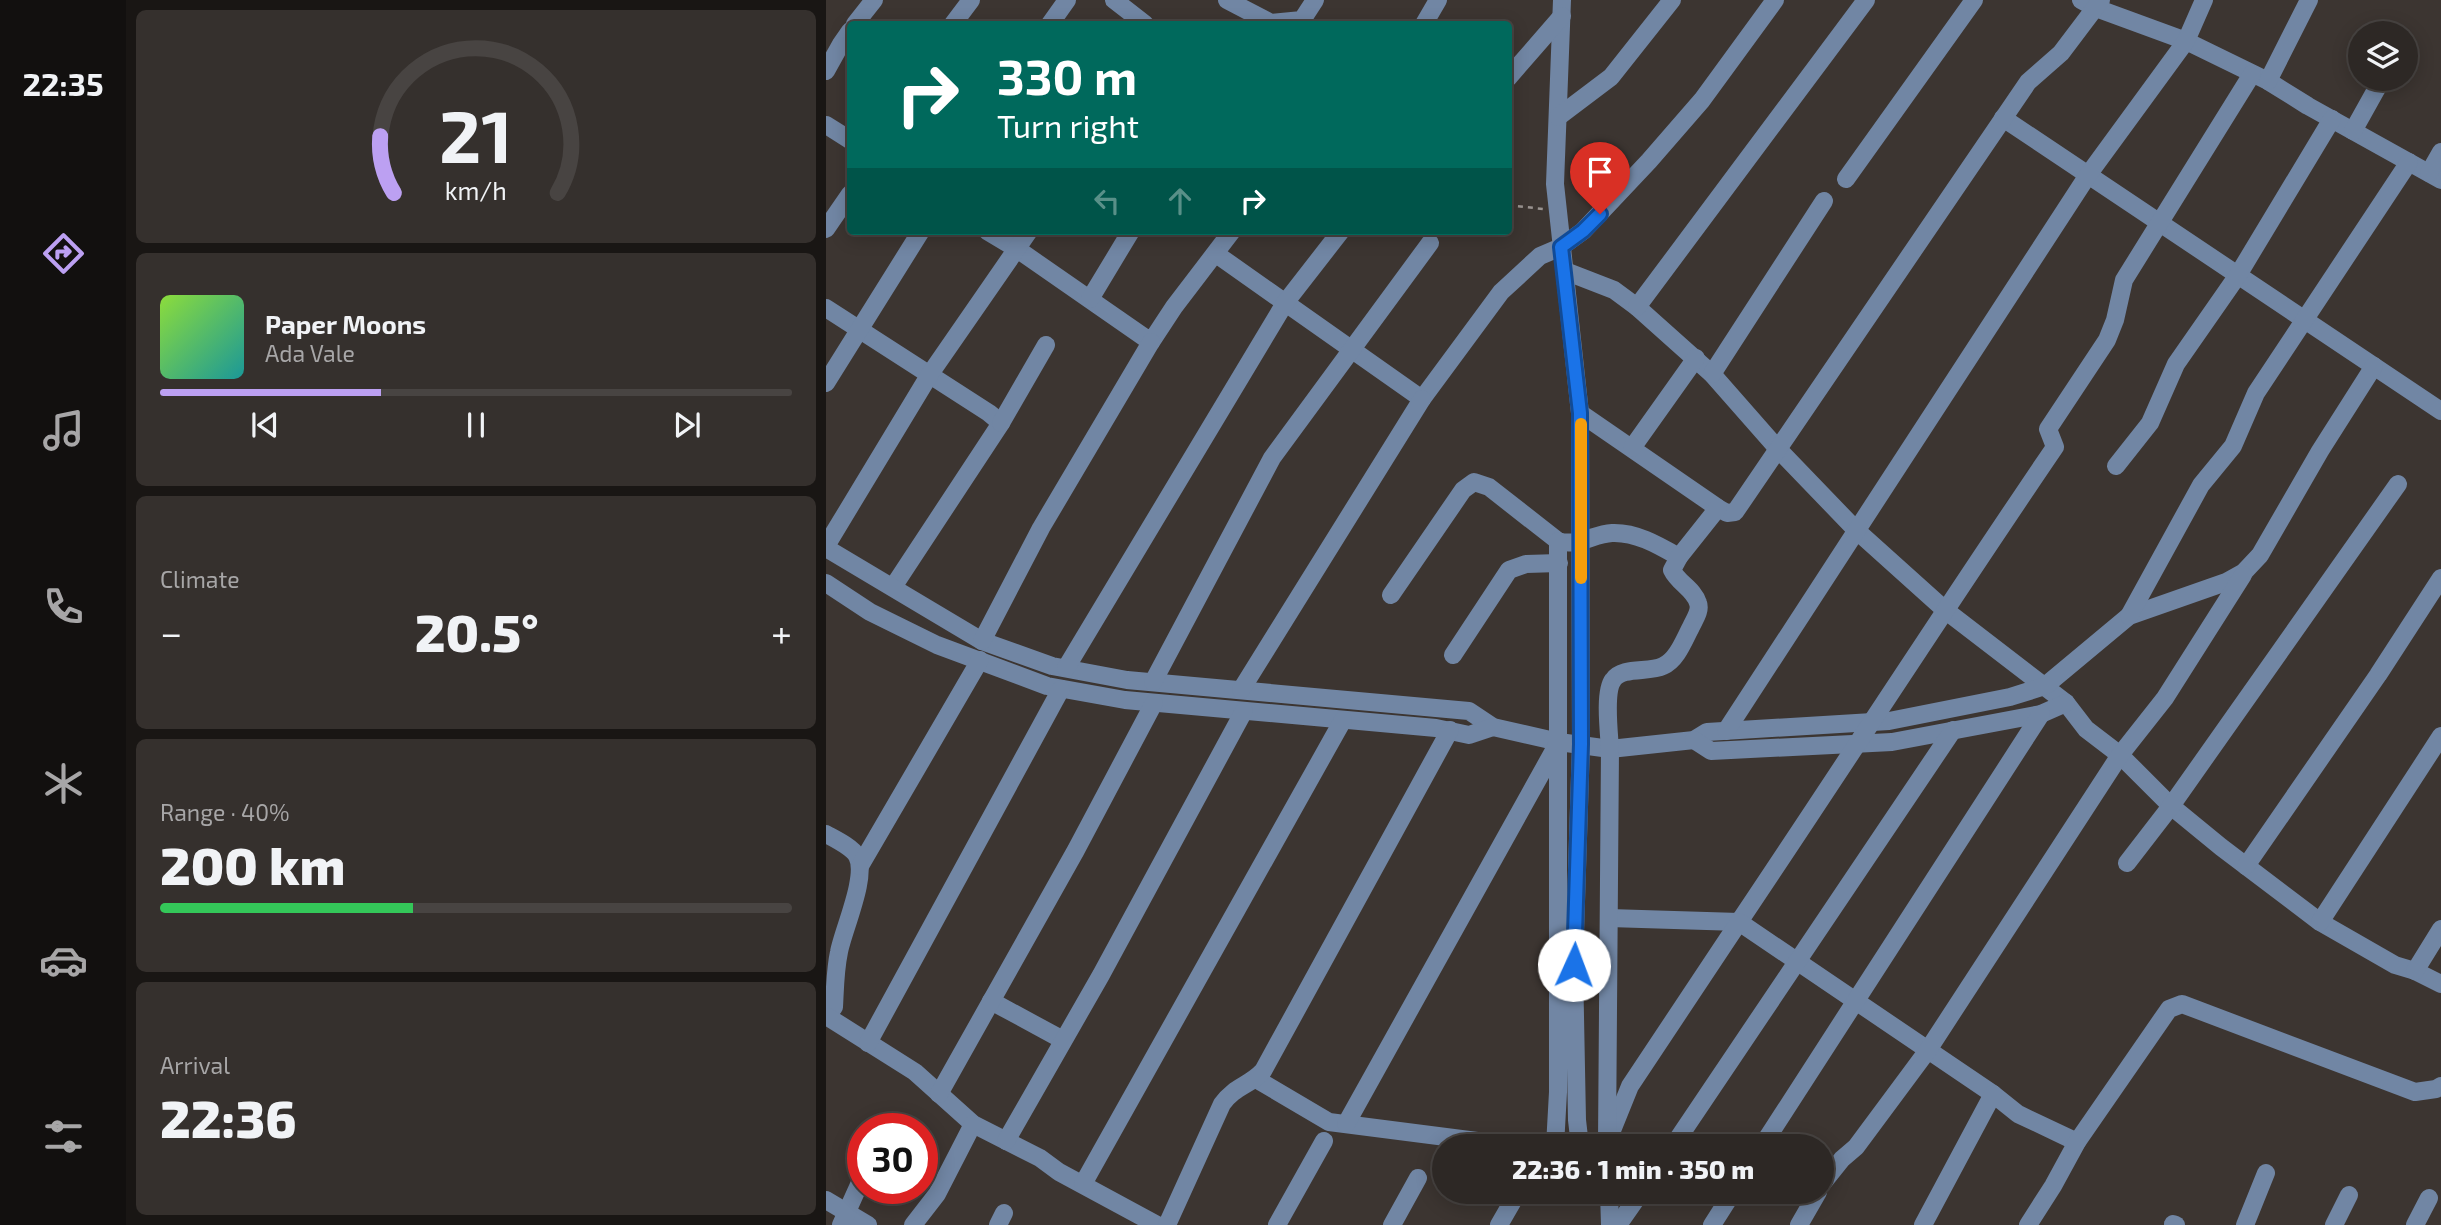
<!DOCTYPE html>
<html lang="en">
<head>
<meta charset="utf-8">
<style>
  body { margin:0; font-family:"Exo 2",sans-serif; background:#35302d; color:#f1f3f6; height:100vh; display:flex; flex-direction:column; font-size:26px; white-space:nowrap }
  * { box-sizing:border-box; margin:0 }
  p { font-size:23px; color:#a7a6a7 }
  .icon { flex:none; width:38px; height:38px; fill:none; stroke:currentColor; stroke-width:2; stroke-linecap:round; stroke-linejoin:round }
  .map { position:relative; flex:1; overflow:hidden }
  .drawer { display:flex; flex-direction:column; gap:10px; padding:10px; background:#191614; width:700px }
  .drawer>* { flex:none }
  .hud { position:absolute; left:21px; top:21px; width:665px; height:214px; border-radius:7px; box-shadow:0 4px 18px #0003,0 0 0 2px #484442; background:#00695c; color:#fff; overflow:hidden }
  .fabs { position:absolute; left:1522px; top:21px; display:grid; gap:14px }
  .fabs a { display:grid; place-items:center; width:70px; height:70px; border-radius:50%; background:#2d2825; box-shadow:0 4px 18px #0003,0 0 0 2px #484442; font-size:35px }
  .speed { position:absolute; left:21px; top:1113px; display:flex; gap:14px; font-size:35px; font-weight:700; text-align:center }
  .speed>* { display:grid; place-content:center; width:91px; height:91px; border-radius:50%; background:#2d2825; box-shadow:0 4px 18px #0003,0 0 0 2px #484442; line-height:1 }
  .speed .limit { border:10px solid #d22; background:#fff; color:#111 }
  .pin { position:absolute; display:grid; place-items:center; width:60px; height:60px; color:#fff; margin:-72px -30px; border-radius:50% 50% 50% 0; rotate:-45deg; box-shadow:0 0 7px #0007 }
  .pin .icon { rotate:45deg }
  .me { position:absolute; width:77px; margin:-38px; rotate:2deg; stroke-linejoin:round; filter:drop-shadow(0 0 5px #0008) }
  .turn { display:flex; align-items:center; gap:24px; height:147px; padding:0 35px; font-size:32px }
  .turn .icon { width:91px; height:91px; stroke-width:2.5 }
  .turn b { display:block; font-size:49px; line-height:60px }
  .lanes { display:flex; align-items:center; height:66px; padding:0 35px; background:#0003; justify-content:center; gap:35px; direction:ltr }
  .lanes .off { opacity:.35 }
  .big { font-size:52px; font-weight:800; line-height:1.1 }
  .drawer .tile { flex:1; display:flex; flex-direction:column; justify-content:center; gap:10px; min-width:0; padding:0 24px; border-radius:10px; background:#35302d }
  .drawer .dial { align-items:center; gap:0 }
  .dial svg { height:182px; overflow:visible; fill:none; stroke:#484442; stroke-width:7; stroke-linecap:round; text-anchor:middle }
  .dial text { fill:#f1f3f6; stroke:none }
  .song { display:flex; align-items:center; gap:21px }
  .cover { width:84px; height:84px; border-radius:10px; background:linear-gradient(135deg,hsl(90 70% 55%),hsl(180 70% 35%)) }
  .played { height:7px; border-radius:4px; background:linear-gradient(90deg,#bca0f2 35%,#484442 35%) }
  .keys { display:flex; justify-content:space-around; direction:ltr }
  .heat { display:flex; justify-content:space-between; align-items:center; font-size:38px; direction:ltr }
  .charge { height:10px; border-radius:5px; background:linear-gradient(90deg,#34c759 40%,#484442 0) }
  .trip { position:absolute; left:606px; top:1134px; width:402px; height:70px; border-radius:35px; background:#2d2825; box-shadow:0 4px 18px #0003,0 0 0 2px #484442; font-weight:800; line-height:70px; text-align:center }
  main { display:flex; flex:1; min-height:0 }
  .tabs { display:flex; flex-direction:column; width:126px; justify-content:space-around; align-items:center; background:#12100f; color:#a7a6a7 }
  .tabs .icon { width:49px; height:49px }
  .tabs .current { color:#bca0f2 }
  .tabs b { font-size:32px; color:#f1f3f6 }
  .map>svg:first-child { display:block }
</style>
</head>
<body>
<main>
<nav class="tabs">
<b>22:35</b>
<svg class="icon current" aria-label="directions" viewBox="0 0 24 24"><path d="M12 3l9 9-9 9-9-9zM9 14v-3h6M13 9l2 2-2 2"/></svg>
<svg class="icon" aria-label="music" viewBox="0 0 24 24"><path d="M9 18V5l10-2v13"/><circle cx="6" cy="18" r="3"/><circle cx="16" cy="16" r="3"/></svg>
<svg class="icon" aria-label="phone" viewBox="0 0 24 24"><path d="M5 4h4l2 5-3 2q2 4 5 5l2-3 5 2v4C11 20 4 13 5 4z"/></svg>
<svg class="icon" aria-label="climate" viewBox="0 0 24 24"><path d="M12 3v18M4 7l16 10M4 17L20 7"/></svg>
<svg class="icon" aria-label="car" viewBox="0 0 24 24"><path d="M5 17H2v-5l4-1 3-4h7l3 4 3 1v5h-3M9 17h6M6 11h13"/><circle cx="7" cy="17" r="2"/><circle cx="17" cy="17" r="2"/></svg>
<svg class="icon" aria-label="filters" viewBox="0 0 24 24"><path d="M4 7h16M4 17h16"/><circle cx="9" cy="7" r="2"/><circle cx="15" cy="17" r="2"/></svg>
</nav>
<section class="drawer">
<div class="tile dial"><svg viewBox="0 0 100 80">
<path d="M14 69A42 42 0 1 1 86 69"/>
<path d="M14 69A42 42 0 0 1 8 44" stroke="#bca0f2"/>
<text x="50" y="56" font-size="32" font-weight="700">21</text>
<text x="50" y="72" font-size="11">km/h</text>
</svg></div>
<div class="tile">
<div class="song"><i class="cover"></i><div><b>Paper Moons</b><p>Ada Vale</p></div></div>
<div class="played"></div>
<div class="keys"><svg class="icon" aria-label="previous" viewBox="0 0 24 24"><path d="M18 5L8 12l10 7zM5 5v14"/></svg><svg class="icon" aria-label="pause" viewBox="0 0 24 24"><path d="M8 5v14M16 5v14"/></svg><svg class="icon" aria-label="next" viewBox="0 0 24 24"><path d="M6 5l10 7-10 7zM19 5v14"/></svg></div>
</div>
<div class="tile"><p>Climate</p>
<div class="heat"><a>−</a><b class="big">20.5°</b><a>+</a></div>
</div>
<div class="tile"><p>Range · 40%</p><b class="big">200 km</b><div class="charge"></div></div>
<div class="tile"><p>Arrival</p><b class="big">22:36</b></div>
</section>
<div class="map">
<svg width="1615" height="1225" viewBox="0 0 1615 1225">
  <rect width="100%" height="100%" fill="#3c3531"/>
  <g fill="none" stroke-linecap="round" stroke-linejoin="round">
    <!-- path -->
    <path stroke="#999390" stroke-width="2.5" stroke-dasharray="5 5" stroke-linecap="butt" d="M682,205L717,209"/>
    <!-- minor -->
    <g stroke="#7186a4" stroke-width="18">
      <path d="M288,0L319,24"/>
      <path d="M401,0L445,23L476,20L489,0"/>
      <path d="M736,0L729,184L754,413L755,744L748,965L751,1120L754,1146"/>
      <path d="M1255,0L1270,8L1360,41L1442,81L1482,106L1615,180"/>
      <path d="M29,24L48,0"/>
      <path d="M127,24L145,0"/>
      <path d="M224,24L241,0"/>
      <path d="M598,24L612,0"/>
      <path d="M0,71L15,44L24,31"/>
      <path d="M682,78L736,16"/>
      <path d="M1442,81L1483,0"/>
      <path d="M732,117L785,77L846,0"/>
      <path d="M1177,118L1615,411"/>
      <path d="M0,125L24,140"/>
      <path d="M1527,131L1556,79"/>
      <path d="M1603,173L1615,152"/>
      <path d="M1020,179L1148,0"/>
      <path d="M0,229L24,194"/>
      <path d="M161,231L191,249L325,342L348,307L406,231"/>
      <path d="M390,254L596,399L675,292L714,256L735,247L757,231L823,161L876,100L949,0"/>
      <path d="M739,271L788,290L811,307L886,374L952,449L1030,530L1119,610L1240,703L1260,729L1294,755L1345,806L1395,847L1494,922L1569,965L1589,971L1615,984"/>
      <path d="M264,299L305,231"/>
      <path d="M811,307L1040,0"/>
      <path d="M0,308L163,413L175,423L67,587"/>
      <path d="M886,374L998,201"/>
      <path d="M0,383L95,231"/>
      <path d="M754,413L892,508L901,513L909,512L1202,82L1235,53L1275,0"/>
      <path d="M175,423L220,345"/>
      <path d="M806,448L870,358"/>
      <path d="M1290,466L1324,423L1350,364L1412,275L1506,119"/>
      <path d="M0,546L104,374L203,231"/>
      <path d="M0,548L156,641L226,666L301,680L643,711L667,727L733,742L784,749L868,740L881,732L1063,721L1184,697L1219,686L1303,616L1400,582L1418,572L1434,555L1494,451L1548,366"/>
      <path d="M0,583L44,612L111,645L221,686L299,700L610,728L643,735L667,727"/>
      <path d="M565,595L637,490L648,482L663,487L732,541C752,547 767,534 786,533C810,532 832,545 853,557"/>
      <path d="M1303,616L1375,485L1407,446L1430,393L1583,162"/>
      <path d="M156,641L215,528L325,342"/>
      <path d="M627,655L683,570L700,564L733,563"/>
      <path d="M240,668L459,303L515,231"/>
      <path d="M327,682L446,458L604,243"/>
      <path d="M415,690L596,399"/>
      <path d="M900,731L1262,175L1360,41L1378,0"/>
      <path d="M868,740L885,751L1066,742L1215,714L1240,703"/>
      <path d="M0,834C9,839 26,847 31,856C42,876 17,930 13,952C9,971 9,989 8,1007L0,1017"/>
      <path d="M1301,863L1345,806L1572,484"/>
      <path d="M34,866L154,660"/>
      <path d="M1420,866L1552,675L1615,578"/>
      <path d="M783,918L913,922C1019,764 1122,604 1229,447L1222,429L1281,340L1289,320L1298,280L1426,74"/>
      <path d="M1494,922L1615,736"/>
      <path d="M1589,971L1615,929"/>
      <path d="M165,1001L237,1040"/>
      <path d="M2,1017L89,1072L147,1124L214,1158L233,1172L331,1225"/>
      <path d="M42,1043L235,689"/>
      <path d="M430,1079L503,1122L690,1146"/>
      <path d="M113,1094L250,850L328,703"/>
      <path d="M520,1124L731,745"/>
      <path d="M785,1133L804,1086L913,922L1167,1094L1192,1114L1251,1142"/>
      <path d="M180,1141L275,975L418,711"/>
      <path d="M781,1141L784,749C783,732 778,692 787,680C796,666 823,673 837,666C851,660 858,640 865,627C868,620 875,611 872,603C868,589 852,583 846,570L853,557L892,508"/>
      <path d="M729,1146L732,1092V541"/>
      <path d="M847,1146L1127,730"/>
      <path d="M936,1146L1215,714"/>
      <path d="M257,1184L517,720"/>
      <path d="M996,1184L1016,1159L1030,1147L1102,1050L1294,755L1339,698L1417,575"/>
      <path d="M783,1192L784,1225"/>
      <path d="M0,1200L42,1225"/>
      <path d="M1347,1224L1350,1225"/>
      <path d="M15,1225L37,1176"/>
      <path d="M87,1225L111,1194L147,1124"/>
      <path d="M172,1225L178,1213"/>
      <path d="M341,1225L396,1104C409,1086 423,1086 437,1071L624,730"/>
      <path d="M451,1225L498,1141"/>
      <path d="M566,1225L592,1178"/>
      <path d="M673,1225L692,1192"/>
      <path d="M792,1225L815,1192"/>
      <path d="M886,1225L907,1192"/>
      <path d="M973,1225L992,1192"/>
      <path d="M1097,1225L1167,1094"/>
      <path d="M1202,1225L1227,1186L1251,1142L1343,1009L1356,1004L1589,1092L1610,1089L1615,1086"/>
      <path d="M1419,1225L1440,1173"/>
      <path d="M1508,1225L1523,1195"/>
      <path d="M1589,1225L1603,1198"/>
    </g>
  </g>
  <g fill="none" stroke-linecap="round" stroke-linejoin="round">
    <!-- route casing -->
    <g stroke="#114b97" stroke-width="18">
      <path id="route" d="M748,965L755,744L754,413L735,247L757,231L774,214"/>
    </g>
    <!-- route -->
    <use href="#route" stroke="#1a73e8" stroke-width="12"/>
    <!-- slow -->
    <path stroke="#f59e0b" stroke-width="12" d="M755,424V578"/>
  </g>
</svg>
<div class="fabs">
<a><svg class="icon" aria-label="layers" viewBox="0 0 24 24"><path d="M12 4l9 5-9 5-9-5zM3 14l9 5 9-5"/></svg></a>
</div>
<div class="speed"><div class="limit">30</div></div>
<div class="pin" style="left:774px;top:214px;background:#d93025"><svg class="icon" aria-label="arrive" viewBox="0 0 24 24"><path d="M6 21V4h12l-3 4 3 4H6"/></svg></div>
<svg class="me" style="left:748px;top:965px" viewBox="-20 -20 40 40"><circle r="19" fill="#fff"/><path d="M0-13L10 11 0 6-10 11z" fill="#1a73e8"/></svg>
<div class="trip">22:36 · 1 min · 350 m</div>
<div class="hud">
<div class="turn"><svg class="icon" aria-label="right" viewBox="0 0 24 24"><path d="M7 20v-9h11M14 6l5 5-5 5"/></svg><div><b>330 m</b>Turn right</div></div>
<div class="lanes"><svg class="icon off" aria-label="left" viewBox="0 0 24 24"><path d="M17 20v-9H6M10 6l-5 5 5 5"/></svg><svg class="icon off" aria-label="ahead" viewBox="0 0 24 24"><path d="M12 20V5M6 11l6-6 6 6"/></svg><svg class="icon" aria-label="right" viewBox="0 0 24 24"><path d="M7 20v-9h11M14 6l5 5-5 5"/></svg></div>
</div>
</div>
</main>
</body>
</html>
